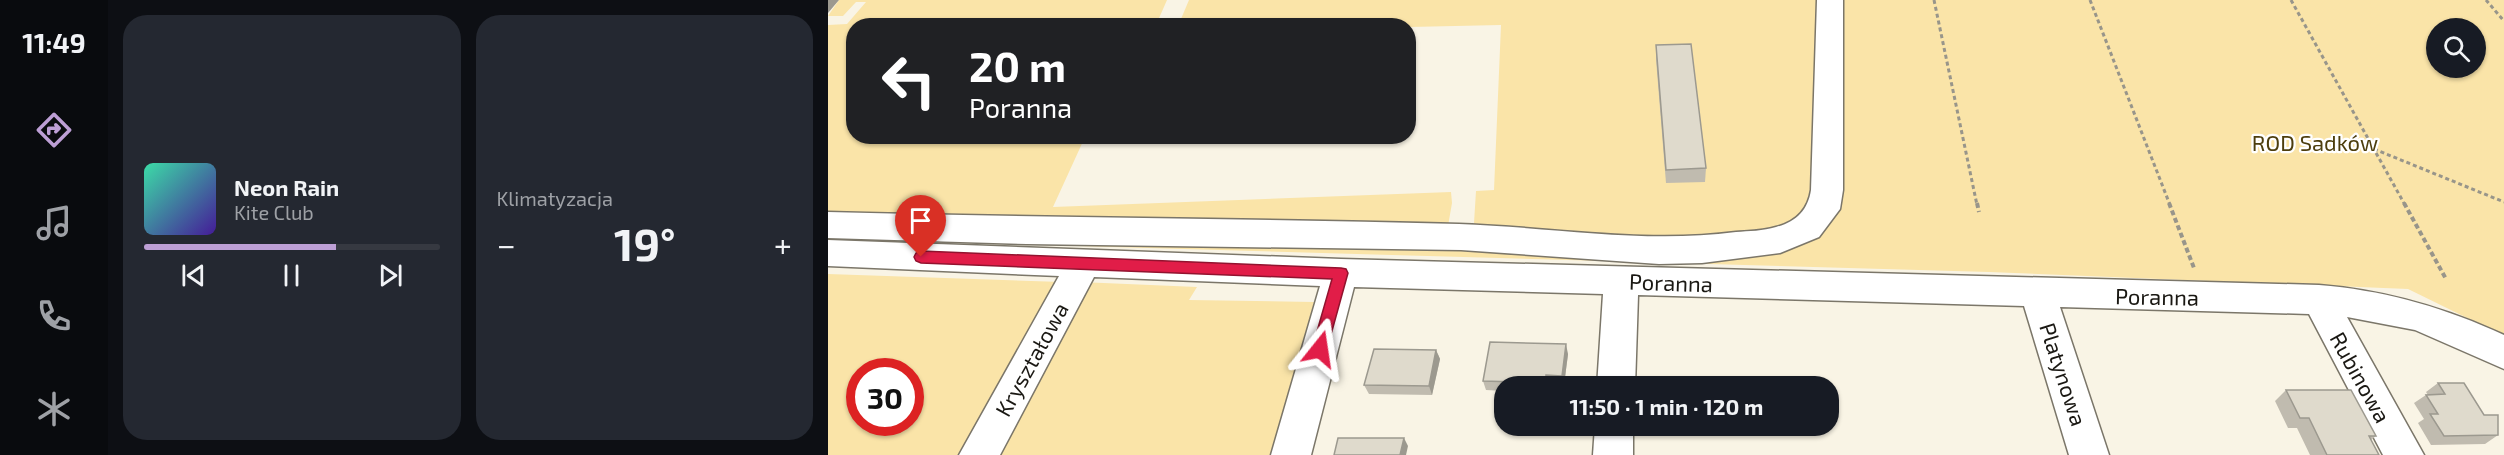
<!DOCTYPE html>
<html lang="pl">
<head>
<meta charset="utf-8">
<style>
  body { margin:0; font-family:"Exo 2",sans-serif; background:#242831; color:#f1f3f6; height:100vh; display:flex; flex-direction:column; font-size:22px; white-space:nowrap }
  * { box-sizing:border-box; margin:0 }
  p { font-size:20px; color:#9ea1a6 }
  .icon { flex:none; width:33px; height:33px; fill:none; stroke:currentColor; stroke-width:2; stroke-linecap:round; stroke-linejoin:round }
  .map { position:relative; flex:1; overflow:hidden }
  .drawer { display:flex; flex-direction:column; gap:15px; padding:15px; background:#0d0f14; width:720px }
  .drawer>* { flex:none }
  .hud { position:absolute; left:18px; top:18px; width:570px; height:126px; border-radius:24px; box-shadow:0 2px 4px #0004; background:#202124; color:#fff; overflow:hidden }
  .fabs { position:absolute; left:1598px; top:18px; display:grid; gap:12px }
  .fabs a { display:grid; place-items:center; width:60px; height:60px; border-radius:50%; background:#171b24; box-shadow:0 2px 4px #0004; font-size:30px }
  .speed { position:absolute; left:18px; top:358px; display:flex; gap:12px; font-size:30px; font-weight:700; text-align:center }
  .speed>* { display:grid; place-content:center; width:78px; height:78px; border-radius:50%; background:#171b24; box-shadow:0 2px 4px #0004; line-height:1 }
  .speed .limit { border:9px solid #d22; background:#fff; color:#111 }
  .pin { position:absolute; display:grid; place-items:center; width:51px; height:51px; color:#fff; margin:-62px -26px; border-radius:50% 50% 50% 0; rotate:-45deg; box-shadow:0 0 6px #0007 }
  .pin .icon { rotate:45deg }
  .me { position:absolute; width:66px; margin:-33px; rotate:15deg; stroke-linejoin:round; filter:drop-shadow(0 0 4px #0008) }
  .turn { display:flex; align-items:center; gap:21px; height:126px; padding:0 24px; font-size:27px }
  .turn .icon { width:78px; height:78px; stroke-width:2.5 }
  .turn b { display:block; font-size:42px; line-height:51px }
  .big { font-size:45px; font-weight:700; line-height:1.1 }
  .drawer .widget { flex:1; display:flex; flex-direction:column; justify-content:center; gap:9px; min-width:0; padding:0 21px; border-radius:24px; background:#242831 }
  .song { display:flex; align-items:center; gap:18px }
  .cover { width:72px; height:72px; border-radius:9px; background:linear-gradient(135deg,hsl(160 70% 55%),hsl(260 70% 35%)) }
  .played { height:6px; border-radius:3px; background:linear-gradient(90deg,#bd9fd5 65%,#363941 65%) }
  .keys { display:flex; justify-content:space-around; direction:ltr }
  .heat { display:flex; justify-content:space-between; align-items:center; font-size:33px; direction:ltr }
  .drawer .tiles { flex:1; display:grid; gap:15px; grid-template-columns:repeat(2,1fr) }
  .trip { position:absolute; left:666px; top:376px; width:345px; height:60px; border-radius:24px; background:#171b24; box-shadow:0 2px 4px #0004; font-weight:700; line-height:60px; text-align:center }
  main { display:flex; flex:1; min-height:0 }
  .menu { display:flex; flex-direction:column; width:108px; justify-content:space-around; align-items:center; background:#090b0e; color:#9ea1a6 }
  .menu .icon { width:42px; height:42px }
  .menu .active { color:#bd9fd5 }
  .menu b { font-size:27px; color:#f1f3f6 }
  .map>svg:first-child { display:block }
</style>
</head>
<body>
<main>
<nav class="menu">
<b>11:49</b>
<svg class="icon active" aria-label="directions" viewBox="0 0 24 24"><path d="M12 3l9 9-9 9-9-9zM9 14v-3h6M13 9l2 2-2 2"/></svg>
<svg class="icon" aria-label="music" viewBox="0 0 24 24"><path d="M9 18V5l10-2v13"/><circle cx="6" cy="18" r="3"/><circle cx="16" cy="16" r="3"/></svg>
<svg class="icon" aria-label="phone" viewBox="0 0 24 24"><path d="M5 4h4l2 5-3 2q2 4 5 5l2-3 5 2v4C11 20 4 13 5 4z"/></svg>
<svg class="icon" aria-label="climate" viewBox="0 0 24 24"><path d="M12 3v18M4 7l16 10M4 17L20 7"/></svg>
</nav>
<section class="drawer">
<div class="tiles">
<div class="widget">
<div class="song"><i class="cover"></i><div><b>Neon Rain</b><p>Kite Club</p></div></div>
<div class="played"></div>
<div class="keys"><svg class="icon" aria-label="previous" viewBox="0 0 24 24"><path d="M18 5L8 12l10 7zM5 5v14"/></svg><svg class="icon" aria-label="pause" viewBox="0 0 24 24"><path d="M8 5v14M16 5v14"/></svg><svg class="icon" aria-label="next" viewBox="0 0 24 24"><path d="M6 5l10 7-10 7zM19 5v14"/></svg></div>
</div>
<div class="widget"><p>Klimatyzacja</p>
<div class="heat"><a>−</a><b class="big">19°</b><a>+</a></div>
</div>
</div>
</section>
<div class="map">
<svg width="1676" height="455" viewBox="0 0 1676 455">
  <rect width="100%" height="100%" fill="#f9f4e5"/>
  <!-- green -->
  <g fill="#fae4a8" fill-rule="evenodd">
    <path d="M11,0H339L328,25L26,26V136L257,137L225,207L623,192L624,203L620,226L0,216V25L19,24L38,2H28L15,16H0Z"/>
    <path d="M361,0H995L982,209L958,229L864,244L654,231L646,223L648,191L666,190L673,25L581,27L350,26Z"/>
    <path d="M1007,0H1676V336L1580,289L1161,272L0,239V229L554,244L985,233ZM1608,28H1647V68H1608Z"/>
    <path d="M0,274L234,282L139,455H0ZM32,372H82V423H32Z"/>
    <path d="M252,282L369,287L361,300L486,302L445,455H164Z"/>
  </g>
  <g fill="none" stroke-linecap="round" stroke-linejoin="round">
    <!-- minor casing -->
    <g stroke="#7b7669" stroke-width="3">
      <g id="minor">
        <path d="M989,0H1015V190L1012,209L991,237L952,253L874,263L831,264L633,250L199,244L0,238V212C210,218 421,218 631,224C723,227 815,244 908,232C921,231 935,231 948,227C968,222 980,210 983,190Z"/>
        <path d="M0,240L513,259L1491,285C1553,290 1608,305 1665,330L1676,335V369L1587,330L1519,317L1596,455H1555L1481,314L1232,307L1281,455H1241L1196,306L810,295L807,387H769L775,294L526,287L483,455H443L492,286L266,277L172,455H131L231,276L0,266Z"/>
        <path d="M767,426H805V455H765Z"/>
      </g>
    </g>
    <!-- path-far1 -->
    <g stroke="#98958a" stroke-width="3" stroke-dasharray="4 3" stroke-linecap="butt">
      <path d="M1106,0L1149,205"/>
      <path d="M1262,0L1342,205"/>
      <path d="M1463,0L1577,205"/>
      <path d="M1658,0L1676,21"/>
      <path d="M1546,149L1676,202"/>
    </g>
    <!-- path -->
    <g stroke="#98958a" stroke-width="4" stroke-dasharray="5 3" stroke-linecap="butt">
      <path d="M1149,203L1151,212"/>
      <path d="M1341,203L1366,268"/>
      <path d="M1576,203L1618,279"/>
    </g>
    <!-- minor -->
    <use href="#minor" fill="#fff" fill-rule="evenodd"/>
  </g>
  <!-- wall -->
  <g fill="#c0bbaf">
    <path d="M828,45L878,168L877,182L838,183L828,59Z"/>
    <path d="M608,350L612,359L604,395L541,394L536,385Z"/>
    <path d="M740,354L736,385L720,384V387H676V391L658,390L655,381Z"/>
    <path d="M1610,383L1670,435L1657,444L1603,445L1590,423L1596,419L1586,403L1598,395H1600L1598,392Z"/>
    <path d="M1458,390L1548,436L1543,440L1551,455H1482L1469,428H1460L1447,401Z"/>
  </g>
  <!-- shaded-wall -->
  <g fill="#9c998f">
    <path d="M0,0H11L0,13Z"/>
    <path d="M738,344L740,354L736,385L734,376Z"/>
    <path d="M608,350L612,359L604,395L601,386Z"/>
    <path d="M718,375L720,384V387H719L718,383Z"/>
    <path d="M576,438L580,446L578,455H572Z"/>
  </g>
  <!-- building -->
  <g fill="#dfdacc" stroke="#9c998f" stroke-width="1.5">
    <path d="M863,44L878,168L838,170L828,45Z"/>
    <path d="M662,342L738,344L734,376L718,375V383L655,381Z"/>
    <path d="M546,349L608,350L601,386L536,385Z"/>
    <path d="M1610,383H1636L1656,415H1670V435L1616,436L1602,414H1610L1598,395L1617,394Z"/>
    <path d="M1458,390H1523L1548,436H1541L1551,455H1499L1481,418H1472Z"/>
    <path d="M510,438H576L572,455H506Z"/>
  </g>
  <!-- route -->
  <path fill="#e11d48" stroke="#92132f" stroke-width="1.5" d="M93,251L513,268L518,269L520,273L499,349L497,354L492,355L487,354L484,349L504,279L93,263L88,261L86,257L88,253Z"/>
  <g text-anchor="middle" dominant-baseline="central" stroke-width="4.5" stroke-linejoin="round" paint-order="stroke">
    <!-- park labels -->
    <g font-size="22" fill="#4d3e0d" stroke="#fff">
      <text x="1487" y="142">ROD Sadków</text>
    </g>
    <!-- street labels -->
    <g font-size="22" fill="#1a1813" stroke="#fff">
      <text transform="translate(843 282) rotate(2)">Poranna</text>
      <text transform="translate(1329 296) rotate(1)">Poranna</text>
      <text transform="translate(203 359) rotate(-61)">Kryształowa</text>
      <text transform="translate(1236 374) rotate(72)">Platynowa</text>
      <text transform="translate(1533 377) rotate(61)">Rubinowa</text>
    </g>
  </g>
</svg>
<div class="fabs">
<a><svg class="icon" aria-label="search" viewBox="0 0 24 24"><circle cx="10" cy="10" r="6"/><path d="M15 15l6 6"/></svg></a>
</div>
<div class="speed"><div class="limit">30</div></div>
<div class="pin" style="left:93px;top:257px;background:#d93025"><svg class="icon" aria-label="arrive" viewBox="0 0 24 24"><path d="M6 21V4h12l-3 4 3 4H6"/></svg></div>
<svg class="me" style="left:492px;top:349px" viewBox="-20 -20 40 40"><path d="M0-17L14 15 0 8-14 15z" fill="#e11d48" stroke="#fff" stroke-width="4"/></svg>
<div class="trip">11:50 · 1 min · 120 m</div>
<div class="hud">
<div class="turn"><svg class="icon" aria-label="left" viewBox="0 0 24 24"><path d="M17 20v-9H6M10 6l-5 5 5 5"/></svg><div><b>20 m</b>Poranna</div></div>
</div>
</div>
</main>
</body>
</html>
